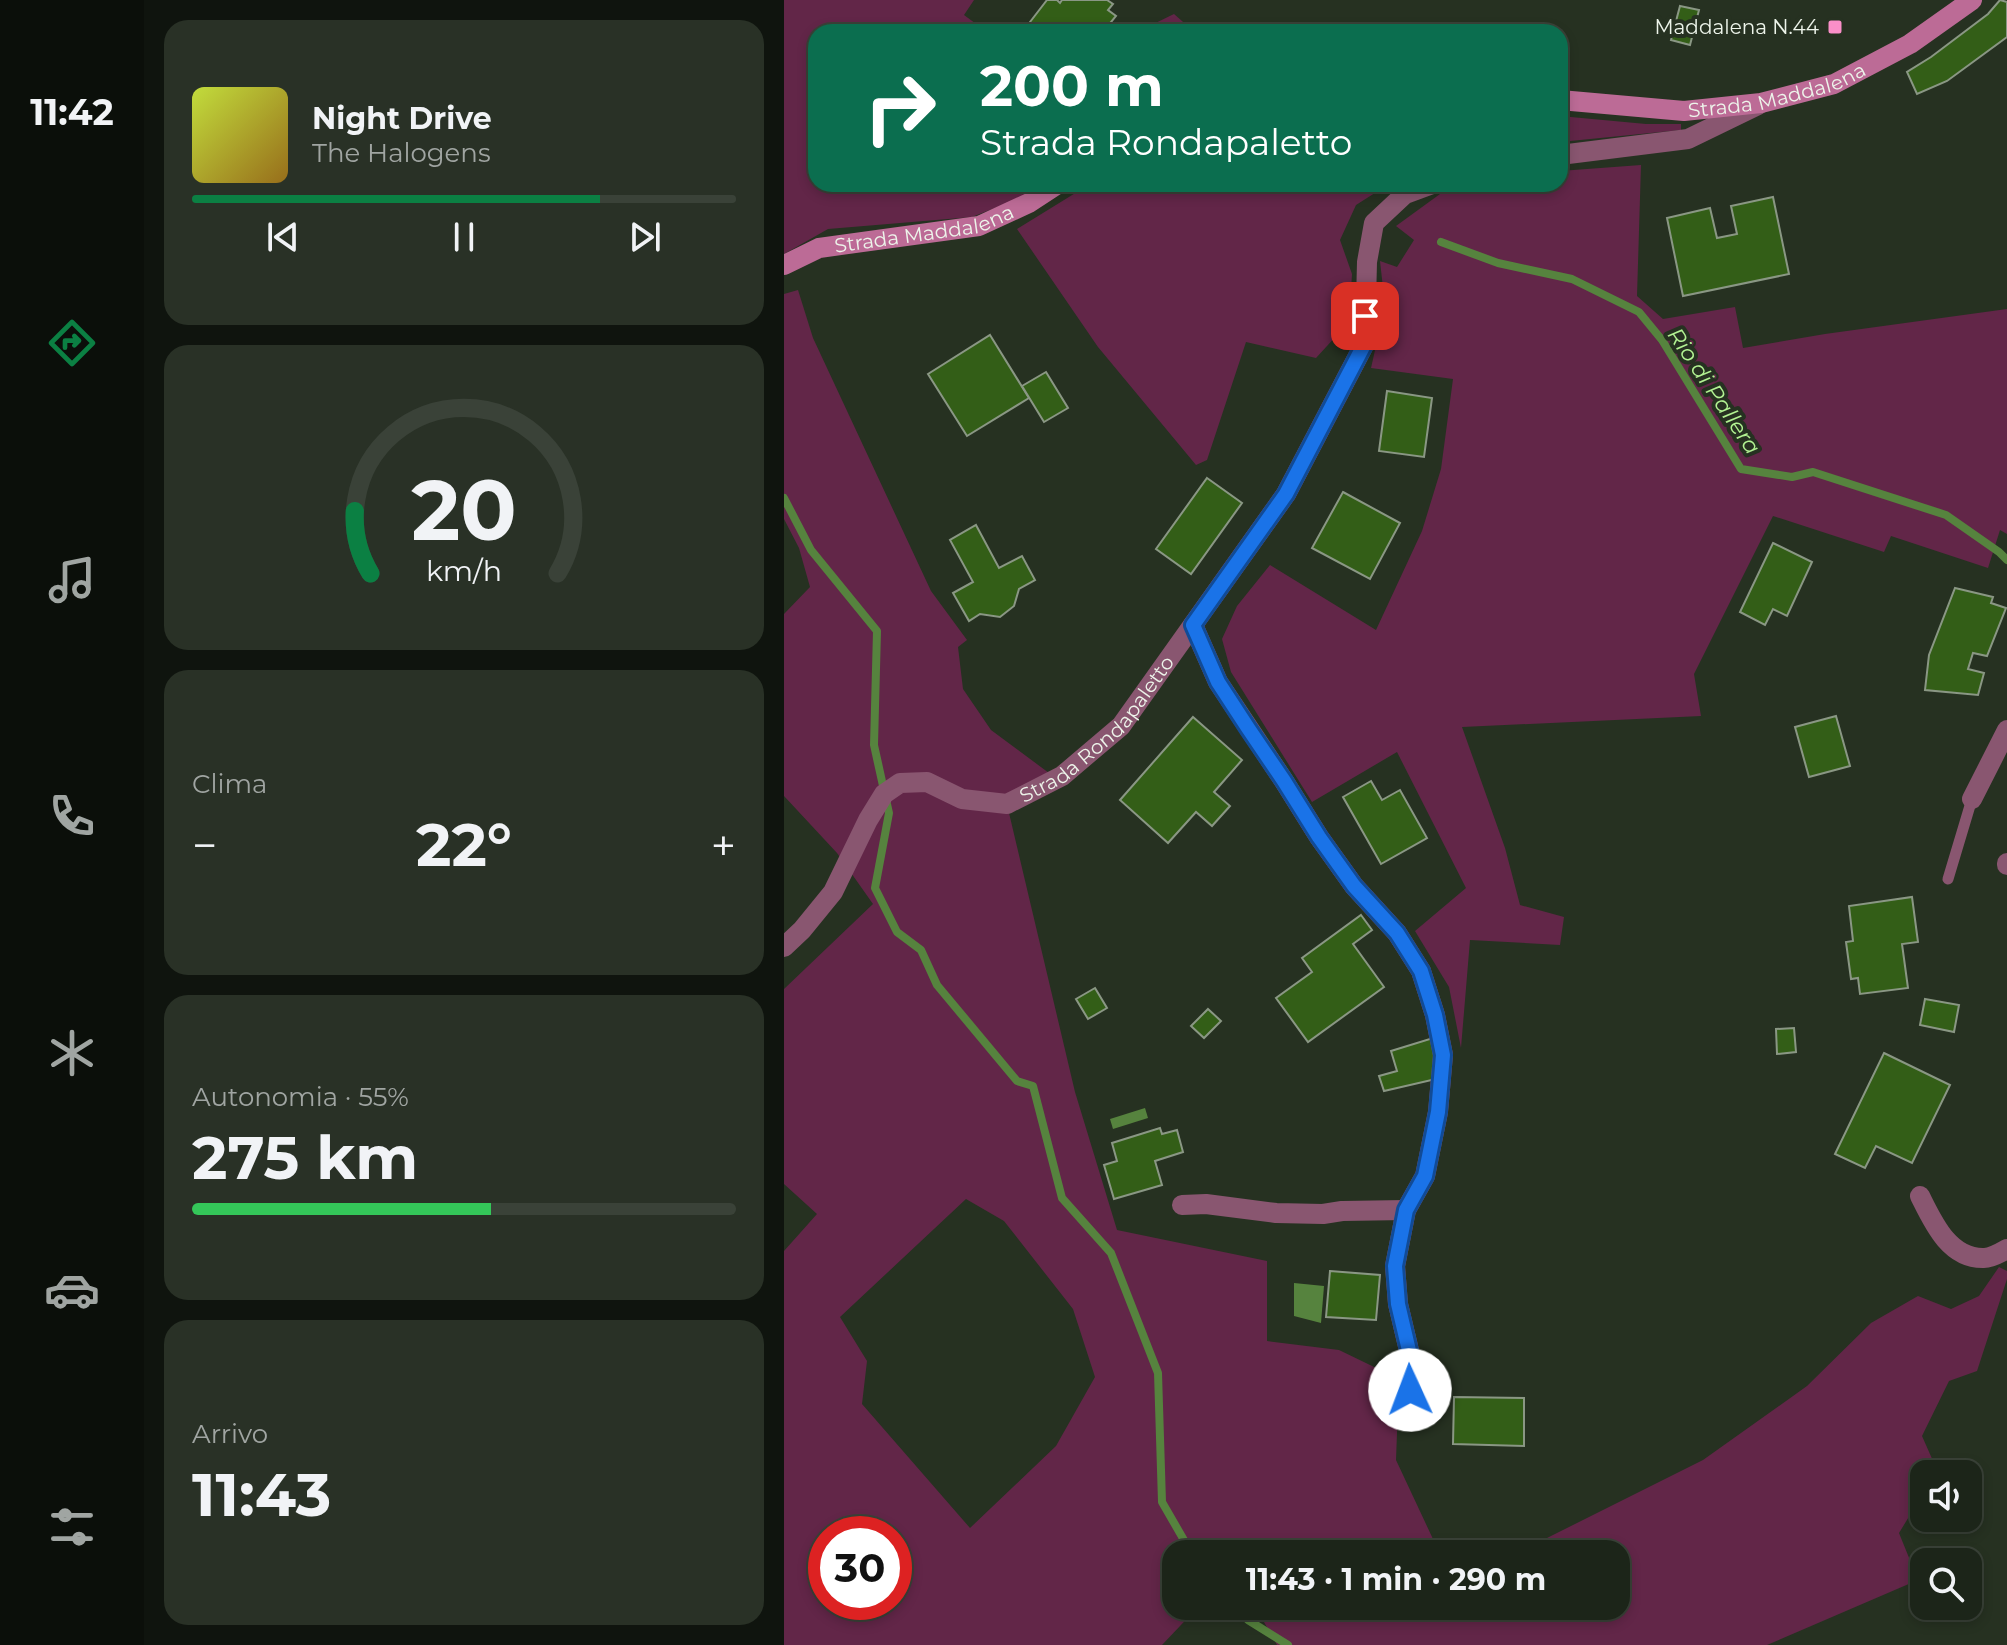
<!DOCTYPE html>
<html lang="it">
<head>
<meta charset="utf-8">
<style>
  body { margin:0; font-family:Montserrat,sans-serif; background:#293126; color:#f1f3f6; height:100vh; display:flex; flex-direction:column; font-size:30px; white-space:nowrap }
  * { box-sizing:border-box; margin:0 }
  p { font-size:26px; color:#a0a5a2 }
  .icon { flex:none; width:44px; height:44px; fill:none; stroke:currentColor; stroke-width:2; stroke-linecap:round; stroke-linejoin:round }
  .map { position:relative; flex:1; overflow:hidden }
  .side { display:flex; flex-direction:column; gap:20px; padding:20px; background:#0f140e; width:640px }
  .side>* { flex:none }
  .guide { position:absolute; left:24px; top:24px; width:760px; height:168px; border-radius:24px; box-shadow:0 4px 12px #0003,0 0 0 2px #3a4238; background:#0b6e4f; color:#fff; overflow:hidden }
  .buttons { position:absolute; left:1126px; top:1460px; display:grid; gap:16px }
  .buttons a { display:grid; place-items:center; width:72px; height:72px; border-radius:16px; background:#1c2519; box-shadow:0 4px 12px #0003,0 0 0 2px #3a4238; font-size:40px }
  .speed { position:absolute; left:24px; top:1516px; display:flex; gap:16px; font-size:40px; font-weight:700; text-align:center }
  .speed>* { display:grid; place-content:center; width:104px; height:104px; border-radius:50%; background:#1c2519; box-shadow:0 4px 12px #0003,0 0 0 2px #3a4238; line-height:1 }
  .speed .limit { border:12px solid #d22; background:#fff; color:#111 }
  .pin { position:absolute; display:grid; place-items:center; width:68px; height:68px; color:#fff; margin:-34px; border-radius:16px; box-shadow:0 4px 12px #0006 }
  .me { position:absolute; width:88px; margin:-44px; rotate:358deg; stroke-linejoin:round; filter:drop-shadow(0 0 6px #0008) }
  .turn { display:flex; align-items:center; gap:28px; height:168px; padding:0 40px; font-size:36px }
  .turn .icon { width:104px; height:104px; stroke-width:2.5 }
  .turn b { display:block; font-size:56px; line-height:68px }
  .big { font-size:60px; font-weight:700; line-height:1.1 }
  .side .widget { flex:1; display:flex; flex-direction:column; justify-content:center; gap:12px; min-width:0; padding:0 28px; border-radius:24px; background:#293126 }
  .side .dial { align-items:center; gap:0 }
  .dial svg { height:208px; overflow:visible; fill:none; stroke:#3a4238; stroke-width:7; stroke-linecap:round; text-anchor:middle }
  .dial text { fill:#f1f3f6; stroke:none }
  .song { display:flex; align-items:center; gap:24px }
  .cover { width:96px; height:96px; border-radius:12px; background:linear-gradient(135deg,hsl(70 70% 55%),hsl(40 70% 35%)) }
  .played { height:8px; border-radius:4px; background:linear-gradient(90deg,#0b8043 75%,#3a4238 75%) }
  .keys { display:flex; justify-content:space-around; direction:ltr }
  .heat { display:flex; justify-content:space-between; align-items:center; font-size:44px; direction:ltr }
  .charge { height:12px; border-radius:6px; background:linear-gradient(90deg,#34c759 55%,#3a4238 0) }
  .trip { position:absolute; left:378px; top:1540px; width:468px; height:80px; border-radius:24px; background:#1c2519; box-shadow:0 4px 12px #0003,0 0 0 2px #3a4238; font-weight:700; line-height:80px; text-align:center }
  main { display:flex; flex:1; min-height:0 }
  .tabs { display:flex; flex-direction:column; width:144px; justify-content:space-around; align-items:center; background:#0b0f0a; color:#a0a5a2 }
  .tabs .icon { width:56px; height:56px }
  .tabs .selected { color:#0b8043 }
  .tabs b { font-size:36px; color:#f1f3f6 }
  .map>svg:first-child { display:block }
</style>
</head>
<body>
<main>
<nav class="tabs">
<b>11:42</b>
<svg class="icon selected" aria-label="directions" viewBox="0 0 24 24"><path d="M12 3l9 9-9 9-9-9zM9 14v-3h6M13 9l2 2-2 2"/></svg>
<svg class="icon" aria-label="music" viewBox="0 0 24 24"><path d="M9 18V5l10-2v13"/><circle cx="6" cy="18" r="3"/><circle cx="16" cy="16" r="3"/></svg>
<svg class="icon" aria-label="phone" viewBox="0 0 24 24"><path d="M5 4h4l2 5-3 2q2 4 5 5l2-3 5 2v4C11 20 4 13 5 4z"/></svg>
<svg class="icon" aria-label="climate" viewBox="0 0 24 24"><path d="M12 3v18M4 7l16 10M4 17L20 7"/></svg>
<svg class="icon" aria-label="car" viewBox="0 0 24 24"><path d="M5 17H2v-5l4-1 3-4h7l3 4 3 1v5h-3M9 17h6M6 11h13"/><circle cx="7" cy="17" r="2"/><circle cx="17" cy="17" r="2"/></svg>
<svg class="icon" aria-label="filters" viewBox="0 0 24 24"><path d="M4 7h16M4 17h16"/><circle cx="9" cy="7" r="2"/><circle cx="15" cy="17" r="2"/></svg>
</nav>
<section class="side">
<div class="widget">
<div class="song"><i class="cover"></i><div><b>Night Drive</b><p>The Halogens</p></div></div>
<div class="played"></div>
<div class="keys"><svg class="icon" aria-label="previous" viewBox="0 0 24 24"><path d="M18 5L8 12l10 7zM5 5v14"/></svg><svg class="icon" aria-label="pause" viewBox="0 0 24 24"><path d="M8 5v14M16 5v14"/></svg><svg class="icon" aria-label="next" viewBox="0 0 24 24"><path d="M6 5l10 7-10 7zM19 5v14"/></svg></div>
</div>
<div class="widget dial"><svg viewBox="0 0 100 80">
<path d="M14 69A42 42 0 1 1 86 69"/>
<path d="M14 69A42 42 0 0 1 8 45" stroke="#0b8043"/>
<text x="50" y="56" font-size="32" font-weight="700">20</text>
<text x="50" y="72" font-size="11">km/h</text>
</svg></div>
<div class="widget"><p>Clima</p>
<div class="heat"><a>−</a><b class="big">22°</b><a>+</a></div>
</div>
<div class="widget"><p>Autonomia · 55%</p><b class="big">275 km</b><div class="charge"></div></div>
<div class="widget"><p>Arrivo</p><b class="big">11:43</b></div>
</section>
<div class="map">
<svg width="1223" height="1645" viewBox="0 0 1223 1645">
  <rect width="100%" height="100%" fill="#263121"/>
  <!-- green -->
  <g fill="#622648" fill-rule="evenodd">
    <path d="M0,0H190L180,15L203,32H32V184H258L236,198L188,217L44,229L0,254Z"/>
    <path d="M390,14L407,29L405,32H353Z"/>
    <path d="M776,116L862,124H897V130L776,142Z"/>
    <path d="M857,165L853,296L879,319L951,307L959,348L1041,334L1223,309V534L1216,530L1204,568L1107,536L1100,552L989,516L910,674L917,716L678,727L721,848L736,905L780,917L776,945L686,940L677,1048L665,987L631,931L682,888L613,752L528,802L447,672L438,639L453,606L486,565L592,630L638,531L657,469L669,379L587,368L601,306L596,261L613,267L630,240L612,226L656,194L697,184H776V171Z"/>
    <path d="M306,184H605L572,205L556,240L568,274L565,322L532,358L462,342L423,460L412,465L314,347L233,229Z"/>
    <path d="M14,290L29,338L147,591L183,640L174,647L179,689L207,730L265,773L221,796L291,1092L333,1230L483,1261V1341L555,1350L615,1379L612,1460L656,1554H392V1606H418L414,1607L378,1645H0V1251L33,1214L0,1184V989L89,904L53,853L0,796V614L26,587L15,548L0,519V294ZM182,1199L220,1221L289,1309L311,1377L272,1446L186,1528L78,1404L83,1361L56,1317ZM42,1534H110V1602H42Z"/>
    <path d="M1215,1267L1223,1271V1279L1193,1371L1165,1381L1138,1436L1153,1470L1151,1474H1140V1492L1115,1533L1134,1580L983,1645H493L471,1606H832V1554H731L919,1460L1023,1386L1087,1323L1134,1296L1167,1309L1195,1296Z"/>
  </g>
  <!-- water -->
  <g fill="#56833e">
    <path d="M361,1108L364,1118L329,1129L326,1119Z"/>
    <path d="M510,1283L540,1286L537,1323L510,1316Z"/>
  </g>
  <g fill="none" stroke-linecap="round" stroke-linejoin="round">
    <!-- stream -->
    <g stroke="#56833e" stroke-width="8">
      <path d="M657,242L714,263L788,279L855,312L878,340L957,469L1008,477L1029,472L1162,515L1215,552L1223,560"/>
      <path d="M0,498L27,550L93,631L90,745L105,813L91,888L113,932L137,950L153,985L233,1081L249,1086L278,1198L327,1253L374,1373L378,1502L408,1554"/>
      <path d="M451,1606L464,1620L504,1645"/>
    </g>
  </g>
  <!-- building -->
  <g fill="#335e17" stroke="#8a9784" stroke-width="2">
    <path d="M263,0H273L276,3L278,0H323L329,4L324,10L332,16L319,32H258L246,22Z"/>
    <path d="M1216,0L1223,2V37L1163,81L1133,94L1123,72L1147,57L1204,14Z"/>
    <path d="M896,6L915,10L906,45L887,40Z"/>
    <path d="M989,197L1005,274L899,296L883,218L926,208L933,238L953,234L947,206Z"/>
    <path d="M206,335L245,398L183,436L144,374Z"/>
    <path d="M262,372L284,408L260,422L238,386Z"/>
    <path d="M603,391L648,398L640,457L595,451Z"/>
    <path d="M423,478L458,503L407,574L372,549Z"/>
    <path d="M559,492L616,523L586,579L528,548Z"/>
    <path d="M192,525L215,568L238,556L251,580L235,589L230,606L216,617L196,614L185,621L169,593L189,582L166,540Z"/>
    <path d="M989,543L1028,562L1003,616L989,609L981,625L956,612Z"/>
    <path d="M1171,588L1209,597L1207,603L1222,608L1203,656L1189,653L1184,669L1200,673L1194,695L1141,690L1145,655Z"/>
    <path d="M1052,716L1066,766L1025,777L1011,727Z"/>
    <path d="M409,717L458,760L430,792L446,806L428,826L412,812L384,843L336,800Z"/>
    <path d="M587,781L598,800L616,790L643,838L597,864L559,797Z"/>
    <path d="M1128,897L1134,942L1118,944L1124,988L1076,994L1074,978L1067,979L1062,942L1069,941L1065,906Z"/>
    <path d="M577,915L588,930L569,944L600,987L524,1042L492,998L528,972L518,958Z"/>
    <path d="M311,988L323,1008L304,1019L292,999Z"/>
    <path d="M1141,999L1175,1005L1170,1032L1136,1025Z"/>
    <path d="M424,1009L437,1021L420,1038L407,1026Z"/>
    <path d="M1010,1028L1012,1052L993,1054L992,1029Z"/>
    <path d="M649,1038L652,1079L600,1091L595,1076L613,1071L607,1051Z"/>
    <path d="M1100,1053L1166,1085L1128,1163L1092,1146L1081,1168L1051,1154Z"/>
    <path d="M376,1128L378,1134L393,1130L399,1152L371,1161L378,1185L330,1199L320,1165L333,1161L328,1143Z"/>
    <path d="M546,1271L596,1275L592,1320L542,1317Z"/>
    <path d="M670,1397L740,1398V1446L669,1444Z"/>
  </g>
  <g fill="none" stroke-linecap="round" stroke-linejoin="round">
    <!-- lane -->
    <path stroke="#895670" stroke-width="11" d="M1164,879L1188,799"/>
    <!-- street -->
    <g stroke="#895670" stroke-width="20">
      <path d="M776,155L904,139L974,105"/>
      <path d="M409,625L434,682L500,781L535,837L570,886L613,933L637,971L651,1015L659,1055L654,1112L641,1176L622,1210L611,1266L614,1304L627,1359L625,1420"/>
      <path d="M1188,799L1223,730"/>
      <path d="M1223,863V865"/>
      <path id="s1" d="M0,947L18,930L49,892L84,820L100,794L116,783L143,782L178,799L223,804L278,776L337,726L502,494L581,343L583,262L590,223L621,194L648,184"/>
      <path d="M1136,1196C1149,1222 1165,1259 1200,1258C1207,1258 1216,1253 1223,1249"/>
      <path d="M398,1205L422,1204L492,1213L539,1214L558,1211L622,1210"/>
    </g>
    <!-- secondary -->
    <g stroke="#bc6b96" stroke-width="20">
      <path id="s2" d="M776,100L900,111L977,103L1050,84L1126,44L1188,0"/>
      <path id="s3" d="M0,265L35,248L195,226L245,203L274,184"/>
    </g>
  </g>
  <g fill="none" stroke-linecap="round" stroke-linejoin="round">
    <!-- route casing -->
    <g stroke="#114b97" stroke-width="20">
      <path id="route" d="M581,316V343L502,494L409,625L434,682L464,728L500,781L535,837L570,886L613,933L637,971L651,1015L659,1055L654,1112L641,1176L622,1210L611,1266L614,1304L627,1359L626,1390"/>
    </g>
    <!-- route -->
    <use href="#route" stroke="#1a73e8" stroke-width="14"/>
  </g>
  <!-- markers -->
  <rect fill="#fa8fc8" stroke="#263121" stroke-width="3" x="1043" y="19" width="16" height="16" rx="4"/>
  <g text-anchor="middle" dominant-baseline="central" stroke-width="8" stroke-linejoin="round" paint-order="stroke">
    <!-- poi labels -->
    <g font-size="20" fill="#edf4ea" stroke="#263121" text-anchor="end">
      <text x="1035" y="27">Maddalena N.44</text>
    </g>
    <!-- street labels -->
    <g font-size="20" fill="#edf4ea" stroke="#263121">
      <text stroke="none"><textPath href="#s2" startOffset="220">Strada Maddalena</textPath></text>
      <text stroke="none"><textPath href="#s3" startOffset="146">Strada Maddalena</textPath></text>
      <text stroke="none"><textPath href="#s1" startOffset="434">Strada Rondapaletto</textPath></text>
    </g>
    <!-- water labels -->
    <g font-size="22" font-style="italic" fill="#b3f393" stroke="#263121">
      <text transform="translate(930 391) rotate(56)">Rio di Pallera</text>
    </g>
  </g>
</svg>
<div class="buttons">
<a><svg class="icon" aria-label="sound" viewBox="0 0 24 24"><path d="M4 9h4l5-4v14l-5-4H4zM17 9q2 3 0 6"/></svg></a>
<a><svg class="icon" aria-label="search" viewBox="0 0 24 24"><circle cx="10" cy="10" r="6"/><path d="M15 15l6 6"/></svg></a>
</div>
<div class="speed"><div class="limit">30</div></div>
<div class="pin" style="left:581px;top:316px;background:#d93025"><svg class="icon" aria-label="arrive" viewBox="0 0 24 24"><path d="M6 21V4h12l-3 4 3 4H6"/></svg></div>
<svg class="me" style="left:626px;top:1390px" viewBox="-20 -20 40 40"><circle r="19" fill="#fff"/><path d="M0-13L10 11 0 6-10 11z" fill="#1a73e8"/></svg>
<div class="trip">11:43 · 1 min · 290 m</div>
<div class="guide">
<div class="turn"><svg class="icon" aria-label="right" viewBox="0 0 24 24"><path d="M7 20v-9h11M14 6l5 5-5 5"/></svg><div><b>200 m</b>Strada Rondapaletto</div></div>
</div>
</div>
</main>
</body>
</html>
